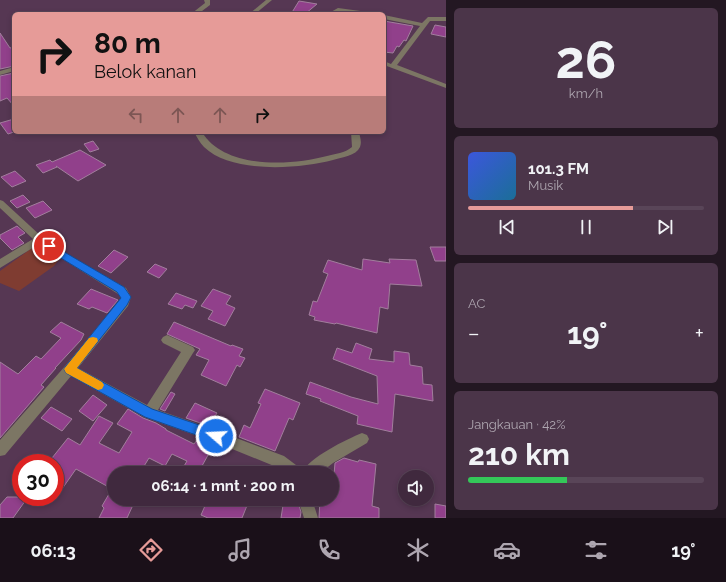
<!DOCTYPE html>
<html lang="id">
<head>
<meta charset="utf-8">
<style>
  body { margin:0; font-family:Raleway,sans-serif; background:#4b3549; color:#f1f3f6; height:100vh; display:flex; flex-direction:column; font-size:15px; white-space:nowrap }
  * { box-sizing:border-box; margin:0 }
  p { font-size:13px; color:#aea6b0 }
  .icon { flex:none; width:22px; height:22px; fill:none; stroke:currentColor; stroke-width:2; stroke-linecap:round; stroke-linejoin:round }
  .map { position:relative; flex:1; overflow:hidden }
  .drawer { display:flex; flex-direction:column; gap:8px; padding:8px; background:#231722; width:280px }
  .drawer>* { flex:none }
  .hud { position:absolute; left:12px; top:12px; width:374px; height:122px; border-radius:6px; box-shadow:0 2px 6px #0003,0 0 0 1px #594558; background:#e69b98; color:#111; overflow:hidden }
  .tools { position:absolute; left:398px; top:470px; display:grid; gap:8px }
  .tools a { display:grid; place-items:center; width:36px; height:36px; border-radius:50%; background:#40293e; box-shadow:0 2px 6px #0003,0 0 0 1px #594558; font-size:20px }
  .speed { position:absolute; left:12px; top:454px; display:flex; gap:8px; font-size:20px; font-weight:700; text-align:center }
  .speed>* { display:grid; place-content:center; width:52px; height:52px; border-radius:50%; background:#40293e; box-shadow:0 2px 6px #0003,0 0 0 1px #594558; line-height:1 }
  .speed .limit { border:6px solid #d22; background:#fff; color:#111 }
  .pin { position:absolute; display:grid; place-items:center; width:34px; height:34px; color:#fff; margin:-17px; border:2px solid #fff; border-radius:50%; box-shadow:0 1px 4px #0007 }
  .me { position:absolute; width:44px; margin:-22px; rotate:289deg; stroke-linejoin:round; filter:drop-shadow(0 0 3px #0008) }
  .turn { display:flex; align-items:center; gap:14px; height:84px; padding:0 16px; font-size:18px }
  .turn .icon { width:52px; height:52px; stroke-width:2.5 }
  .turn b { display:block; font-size:28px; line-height:34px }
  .lanes { display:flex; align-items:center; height:38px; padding:0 16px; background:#0003; justify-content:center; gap:20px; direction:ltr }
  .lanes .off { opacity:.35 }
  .big { font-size:30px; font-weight:700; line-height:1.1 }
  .drawer .tile { flex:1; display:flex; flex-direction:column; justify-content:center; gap:6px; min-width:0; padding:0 14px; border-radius:6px; background:#4b3549 }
  .drawer .dial { align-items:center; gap:0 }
  .dial b { font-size:52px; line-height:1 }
  .song { display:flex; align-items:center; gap:12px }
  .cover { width:48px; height:48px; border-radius:6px; background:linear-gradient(135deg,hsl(230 70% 55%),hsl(200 70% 35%)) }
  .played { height:4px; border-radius:2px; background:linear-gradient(90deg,#e69b98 70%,#594558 70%) }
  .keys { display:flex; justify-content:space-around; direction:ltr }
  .heat { display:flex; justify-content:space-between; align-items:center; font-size:22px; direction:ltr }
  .charge { height:6px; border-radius:3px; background:linear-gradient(90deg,#34c759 42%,#594558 0) }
  .trip { position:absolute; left:107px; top:466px; width:232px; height:40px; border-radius:20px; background:#40293e; box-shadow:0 2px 6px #0003,0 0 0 1px #594558; font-weight:700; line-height:40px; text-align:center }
  .menu { display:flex; height:64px; justify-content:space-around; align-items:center; background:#1a1019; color:#aea6b0 }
  .menu .icon { width:28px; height:28px }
  .menu .on { color:#e69b98 }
  .menu b { font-size:18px; color:#f1f3f6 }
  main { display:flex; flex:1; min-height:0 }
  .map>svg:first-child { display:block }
</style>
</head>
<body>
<main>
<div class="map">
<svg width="446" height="518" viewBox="0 0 446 518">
  <rect width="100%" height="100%" fill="#563753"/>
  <!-- green -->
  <path fill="#7f3c31" d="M39,243L61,257L54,266L19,291L0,283V271Z"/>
  <!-- building -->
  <g fill="#91408b" stroke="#a27e9d">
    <path d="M299,1L317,4L305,14H291Z"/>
    <path d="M384,21L413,26L406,41L404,40L399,47L397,46L393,53L384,52Z"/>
    <path d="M435,25L446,27V37L431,34Z"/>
    <path d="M0,33L10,48L14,47V66L0,69Z"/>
    <path d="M14,73V106L7,98L0,101V76Z"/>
    <path d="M14,119V132L8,134L0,123Z"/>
    <path d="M93,141L99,149L90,152L84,144Z"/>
    <path d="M80,150L106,165L78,181L56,166L57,167L43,173L36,165L50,160L52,162Z"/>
    <path d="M15,171L26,181L12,187L1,177Z"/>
    <path d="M23,195L30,202L17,208L10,201Z"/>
    <path d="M43,201L52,210L35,218L26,208Z"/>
    <path d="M17,226L25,233L18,237L24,243L12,250L0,238V235Z"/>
    <path d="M430,247H446V261H435Z"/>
    <path d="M114,250L128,257L111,273L98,266Z"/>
    <path d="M363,259L390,263L389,259L416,260L422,286L390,284L388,309L380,307L377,333L336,323L335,324L314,320L315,317L309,315L313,301L317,302L328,274L323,272L328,260L362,270Z"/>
    <path d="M155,264L167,269L159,278L147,272Z"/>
    <path d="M91,289L118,300L107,313L92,307L89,309L77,304Z"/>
    <path d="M213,289L231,296L226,304L235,308L225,326L208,319L213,311L201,306Z"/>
    <path d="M176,293L197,301L193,308L185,305L182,309L168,304Z"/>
    <path d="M61,322L84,334L81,340L55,368H56L41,385L44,387L0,438V362L18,374L36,356L41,359L61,338L50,332Z"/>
    <path d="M174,322L231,346L232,345L243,349L239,356L245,358L240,367L237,365L226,386L201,375L209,360L196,355L200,349L167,334Z"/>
    <path d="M356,343L372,349L369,359L394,362V351L409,353L410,365L422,367L423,384L432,385L433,401L395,394L392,432L357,424L358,416L320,401L321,399L306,394L310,382L351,397L378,404L377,376L333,359L337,348L352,353Z"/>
    <path d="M265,389L300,403L293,420L289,418L275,451L239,437L244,425L250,428L261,404L258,403Z"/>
    <path d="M171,392L175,394L165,411L160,409Z"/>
    <path d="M93,395L107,405L93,421L79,411Z"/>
    <path d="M195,403L217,413L209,426L186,418Z"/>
    <path d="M51,407L72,419L62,431L41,418Z"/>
    <path d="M128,409L143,418L156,423L166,429V430L194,444L197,440L212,448L198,473H180L187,461L172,454L165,466L149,458L141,471L139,470L137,473H114V490L76,469L55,499V463H48L68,438L80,445L99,416L113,423L99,443L119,453L132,432L117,424Z"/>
    <path d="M344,458L358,462L359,460L376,464L372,506L379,508V518H319L320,499H332L335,463Z"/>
    <path d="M109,494L114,496V499H119L133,505L127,518H99L104,508L102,506Z"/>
    <path d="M7,497H28L13,518H0V505Z"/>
    <path d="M208,499H239L248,503L242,518H208L201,515Z"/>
    <path d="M284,499H297L301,512L300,518H281Z"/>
    <path d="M435,504L446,506V518H435Z"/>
  </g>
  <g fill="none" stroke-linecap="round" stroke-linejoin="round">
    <!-- minor -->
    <g fill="#7c7664" fill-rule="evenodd">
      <path d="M204,0H210V5L198,14H191L205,3Z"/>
      <path d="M266,0H272L255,14H249Z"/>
      <path d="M338,8L368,12L371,14L339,12L335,14H308L311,12L329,13Z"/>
      <path d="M384,15L422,23L428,17H446V21H430L397,65L446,84V88L384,65V61L391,64L420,26L384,19Z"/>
      <path d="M14,67V71L0,75V71Z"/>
      <path d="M194,132H202C224,169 290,166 327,156C335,154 345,153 352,147L351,132H359C360,137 362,142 360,147C356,156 342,157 333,160C299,169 232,174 204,147C200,143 197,137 194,132Z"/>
      <path d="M0,200L3,201L42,237L62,251L126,288L131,297L128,306L78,368L147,405L181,352L163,343L161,340L163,337L167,335L193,347L195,350L193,353L158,410L215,430L284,456L300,468L302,473H284L274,466L215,442L144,417L71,376L5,455L0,456V440L66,365L119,301L121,297L118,294L39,244L0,268V259L33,239L0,208Z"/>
      <path d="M362,433L367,435L369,439L367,443L333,463L320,473H302C308,458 347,439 362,433Z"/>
      <path d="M298,499H312L318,518H304Z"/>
    </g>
  </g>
  <!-- route -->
  <path fill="#1a73e8" stroke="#114b97" d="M49,243L124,287L131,297L127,305L77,368L152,409L220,432L222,436L220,440L216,442L145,417L66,373L64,369L66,366L121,298L117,292L46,249L44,246L46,244Z"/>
  <!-- slow -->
  <path fill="#f59e0b" d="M93,337L97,338L98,341L77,368L102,382L104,385L102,389L98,390L66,373L64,369L89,338Z"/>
</svg>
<div class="tools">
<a><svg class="icon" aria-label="sound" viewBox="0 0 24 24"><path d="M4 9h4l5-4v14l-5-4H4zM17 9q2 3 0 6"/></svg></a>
</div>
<div class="speed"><div class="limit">30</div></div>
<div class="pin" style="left:49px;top:246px;background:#d93025"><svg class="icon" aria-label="arrive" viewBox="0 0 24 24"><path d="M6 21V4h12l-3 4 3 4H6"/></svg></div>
<svg class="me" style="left:216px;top:436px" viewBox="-20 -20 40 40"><circle r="17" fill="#1a73e8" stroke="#fff" stroke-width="3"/><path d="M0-11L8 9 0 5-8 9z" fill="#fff"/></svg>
<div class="trip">06:14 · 1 mnt · 200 m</div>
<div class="hud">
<div class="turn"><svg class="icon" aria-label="right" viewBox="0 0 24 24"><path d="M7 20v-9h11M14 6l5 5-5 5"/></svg><div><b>80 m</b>Belok kanan</div></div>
<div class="lanes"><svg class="icon off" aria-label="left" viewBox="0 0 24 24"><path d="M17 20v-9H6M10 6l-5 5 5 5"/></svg><svg class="icon off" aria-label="ahead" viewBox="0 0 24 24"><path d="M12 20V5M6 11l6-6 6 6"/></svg><svg class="icon off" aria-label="ahead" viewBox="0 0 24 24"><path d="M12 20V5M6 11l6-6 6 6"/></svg><svg class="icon" aria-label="right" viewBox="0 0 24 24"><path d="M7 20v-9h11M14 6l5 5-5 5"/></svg></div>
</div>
</div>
<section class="drawer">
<div class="tile dial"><b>26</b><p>km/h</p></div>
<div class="tile">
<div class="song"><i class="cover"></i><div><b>101.3 FM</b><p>Musik</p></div></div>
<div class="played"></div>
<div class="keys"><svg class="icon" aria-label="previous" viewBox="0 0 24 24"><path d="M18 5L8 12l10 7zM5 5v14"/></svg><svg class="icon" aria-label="pause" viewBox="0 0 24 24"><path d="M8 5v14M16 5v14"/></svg><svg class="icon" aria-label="next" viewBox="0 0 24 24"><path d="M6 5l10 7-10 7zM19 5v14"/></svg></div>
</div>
<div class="tile"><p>AC</p>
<div class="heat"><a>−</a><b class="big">19°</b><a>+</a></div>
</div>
<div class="tile"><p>Jangkauan · 42%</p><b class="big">210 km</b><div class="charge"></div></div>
</section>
</main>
<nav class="menu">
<b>06:13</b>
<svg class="icon on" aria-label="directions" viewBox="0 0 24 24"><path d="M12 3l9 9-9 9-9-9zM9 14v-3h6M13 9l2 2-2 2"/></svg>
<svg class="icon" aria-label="music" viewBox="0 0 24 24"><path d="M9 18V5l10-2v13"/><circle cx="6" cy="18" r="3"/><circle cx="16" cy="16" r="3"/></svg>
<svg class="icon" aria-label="phone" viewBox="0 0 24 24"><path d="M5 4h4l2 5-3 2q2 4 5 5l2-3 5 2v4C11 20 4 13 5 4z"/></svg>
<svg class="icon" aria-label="climate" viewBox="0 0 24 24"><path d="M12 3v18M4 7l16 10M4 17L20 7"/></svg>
<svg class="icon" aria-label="car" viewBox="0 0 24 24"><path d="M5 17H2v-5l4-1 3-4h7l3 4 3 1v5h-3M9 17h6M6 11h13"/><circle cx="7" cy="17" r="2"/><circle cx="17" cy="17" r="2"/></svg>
<svg class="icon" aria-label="filters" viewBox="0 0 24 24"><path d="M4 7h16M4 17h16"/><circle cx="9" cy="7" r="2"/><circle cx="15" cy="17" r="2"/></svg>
<b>19°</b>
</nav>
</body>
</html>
